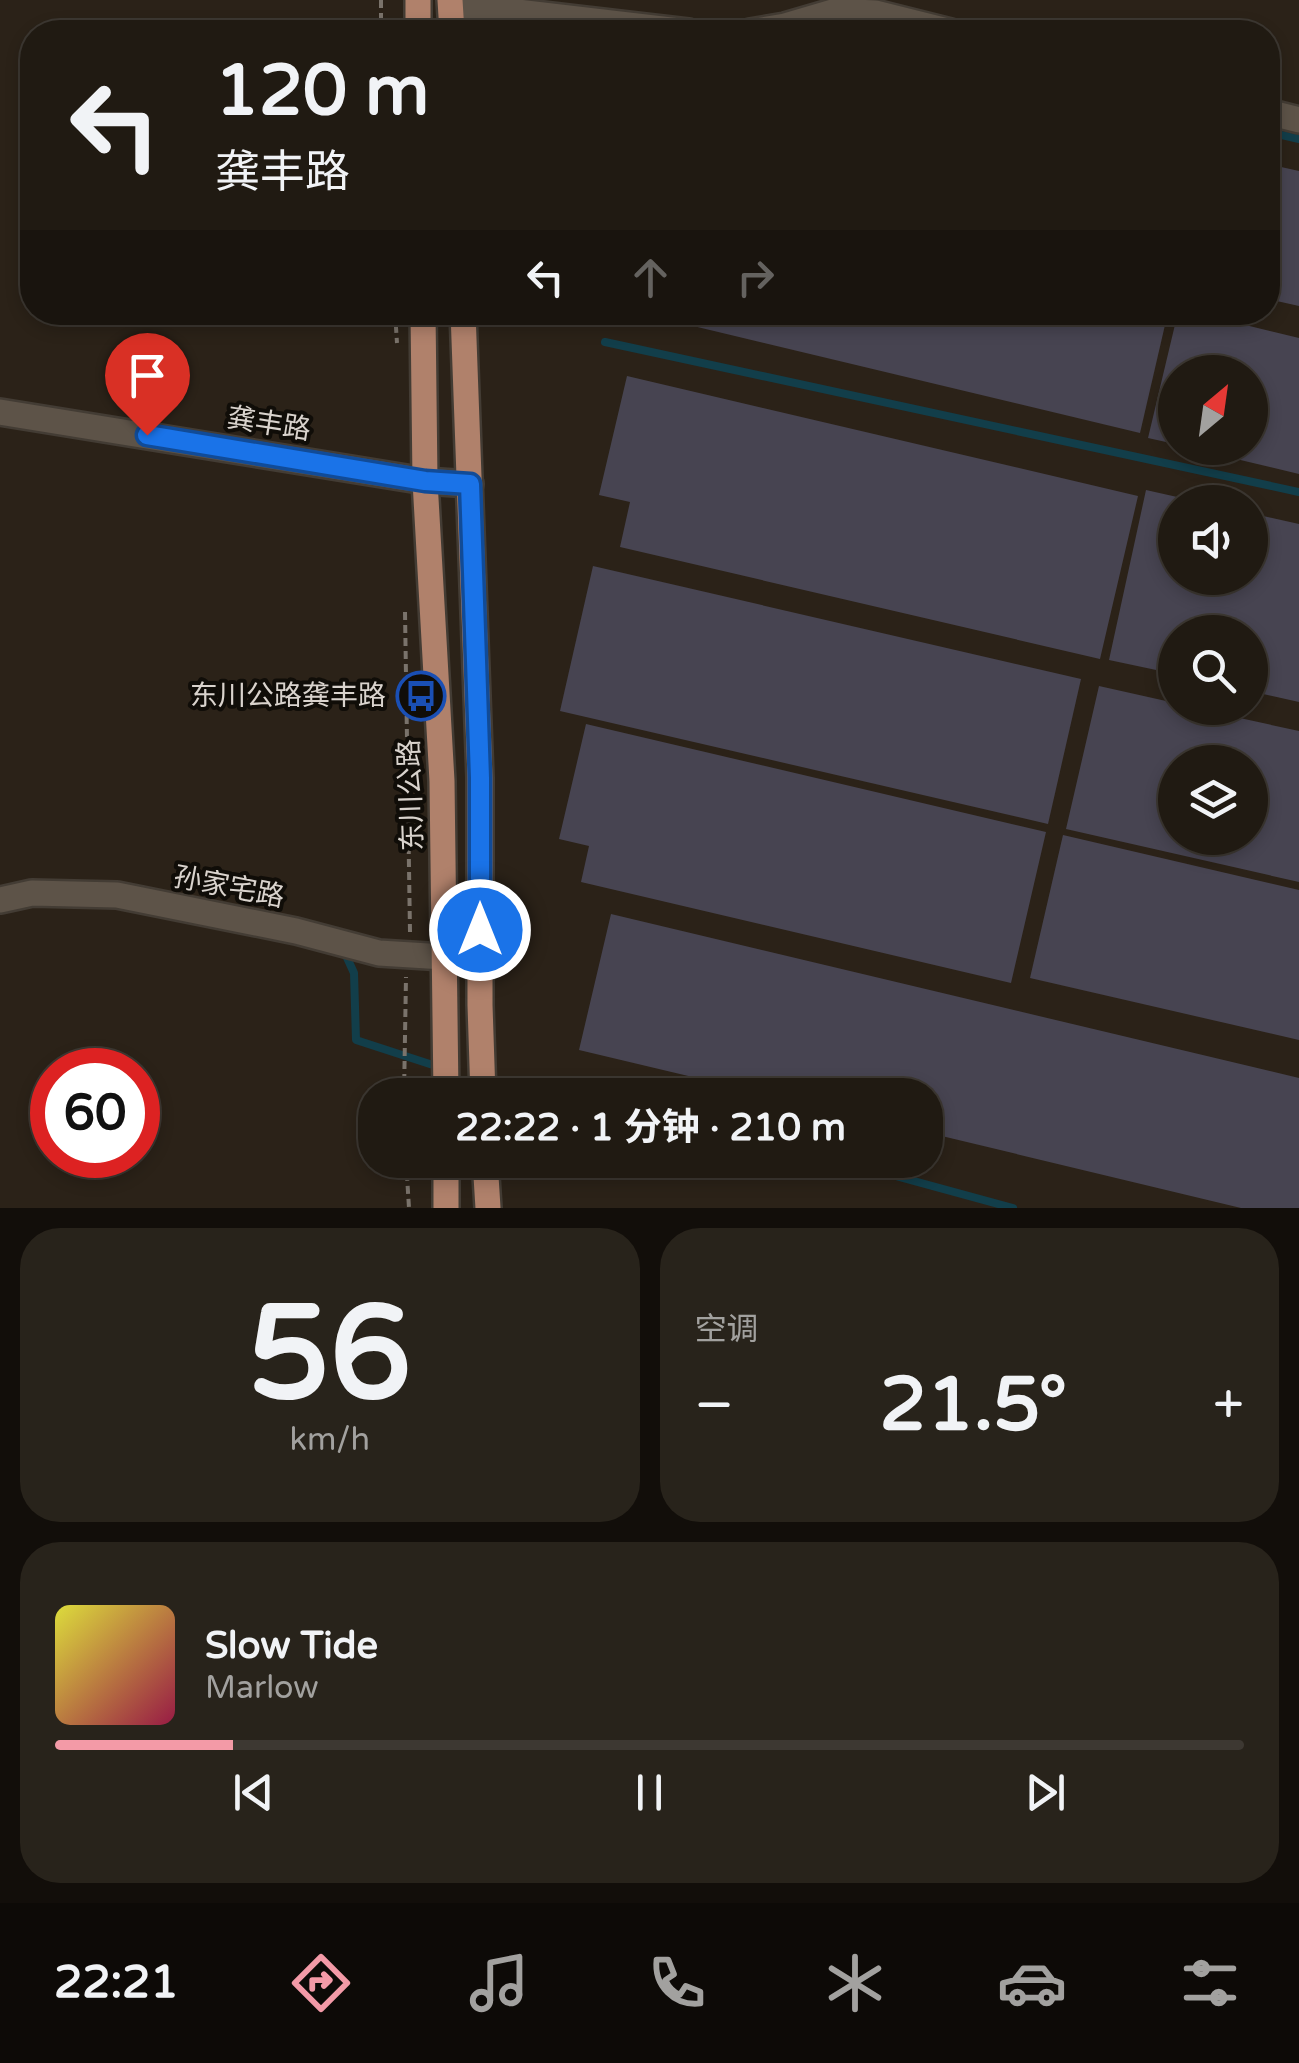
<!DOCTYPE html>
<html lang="zh">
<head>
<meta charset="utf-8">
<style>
  body { margin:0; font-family:"Varela Round","Noto Sans SC",sans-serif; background:#28231b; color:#f1f3f6; height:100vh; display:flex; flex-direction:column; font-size:38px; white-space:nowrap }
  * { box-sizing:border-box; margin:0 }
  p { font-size:32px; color:#a2a19f }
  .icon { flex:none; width:55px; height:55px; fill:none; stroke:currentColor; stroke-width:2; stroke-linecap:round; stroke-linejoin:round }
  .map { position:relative; height:1208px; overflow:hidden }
  .drawer { display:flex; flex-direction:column; gap:20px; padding:20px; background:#120e0a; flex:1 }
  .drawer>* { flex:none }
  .top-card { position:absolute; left:20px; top:20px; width:1260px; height:305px; border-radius:40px; box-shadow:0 5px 15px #0003,0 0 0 2px #3d3832; background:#201a12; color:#f1f3f6; overflow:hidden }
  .needle { width:65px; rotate:29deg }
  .fabs { position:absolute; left:1158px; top:355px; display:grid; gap:20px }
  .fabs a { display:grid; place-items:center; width:110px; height:110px; border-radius:50%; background:#201a12; box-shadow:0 5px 15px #0003,0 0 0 2px #3d3832; font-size:50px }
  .speed { position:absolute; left:30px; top:1048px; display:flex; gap:20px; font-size:50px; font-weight:700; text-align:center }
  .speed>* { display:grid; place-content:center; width:130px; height:130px; border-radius:50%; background:#201a12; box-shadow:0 5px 15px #0003,0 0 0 2px #3d3832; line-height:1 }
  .speed .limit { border:15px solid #d22; background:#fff; color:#111 }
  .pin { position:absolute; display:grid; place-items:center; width:85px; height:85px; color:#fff; margin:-102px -42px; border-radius:50% 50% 50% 0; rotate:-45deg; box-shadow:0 0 10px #0007 }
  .pin .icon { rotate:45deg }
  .me { position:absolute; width:110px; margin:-55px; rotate:0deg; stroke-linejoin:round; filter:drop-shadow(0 0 8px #0008) }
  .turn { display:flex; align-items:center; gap:35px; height:210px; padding:0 30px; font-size:45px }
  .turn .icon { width:130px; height:130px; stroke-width:2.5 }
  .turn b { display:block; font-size:70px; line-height:85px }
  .lanes { display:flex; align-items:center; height:95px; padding:0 30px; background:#0003; justify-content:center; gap:50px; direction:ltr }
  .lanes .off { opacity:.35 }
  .big { font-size:75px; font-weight:700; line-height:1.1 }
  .drawer .card { flex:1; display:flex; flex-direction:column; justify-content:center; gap:15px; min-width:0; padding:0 35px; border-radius:40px; background:#28231b }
  .drawer .dial { align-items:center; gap:0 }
  .dial b { font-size:130px; line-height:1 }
  .song { display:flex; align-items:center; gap:30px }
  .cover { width:120px; height:120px; border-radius:15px; background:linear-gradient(135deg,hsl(60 70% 55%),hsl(340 70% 35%)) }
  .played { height:10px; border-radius:5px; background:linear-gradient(90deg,#f39aa7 15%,#3d3832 15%) }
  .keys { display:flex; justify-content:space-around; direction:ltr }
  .heat { display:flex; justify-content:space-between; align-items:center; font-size:55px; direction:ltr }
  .drawer .tiles { flex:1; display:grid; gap:20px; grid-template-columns:1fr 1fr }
  .card:last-child { grid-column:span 2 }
  .trip { position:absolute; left:358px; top:1078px; width:585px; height:100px; border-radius:40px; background:#201a12; box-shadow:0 5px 15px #0003,0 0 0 2px #3d3832; font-weight:700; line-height:100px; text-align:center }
  .tabs { display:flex; height:160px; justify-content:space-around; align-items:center; background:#0d0a07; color:#a2a19f }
  .tabs .icon { width:70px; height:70px }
  .tabs .selected { color:#f39aa7 }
  .tabs b { font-size:45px; color:#f1f3f6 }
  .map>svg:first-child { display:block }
</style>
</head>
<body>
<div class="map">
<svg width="1299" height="1208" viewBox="0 0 1299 1208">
  <rect width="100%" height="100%" fill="#2b2218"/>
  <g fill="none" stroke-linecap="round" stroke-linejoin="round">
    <!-- stream -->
    <g stroke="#123e4a" stroke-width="8">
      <path d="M1268,132L1299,139"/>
      <path d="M605,342L1299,492"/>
      <path d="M341,950L344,951L354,973L356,1040L439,1067"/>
      <path d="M490,1084L525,1095"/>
      <path d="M837,1160L1013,1208"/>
    </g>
  </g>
  <!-- building -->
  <g fill="#474451" fill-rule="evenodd">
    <path d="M1268,164L1299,171V306L1268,299Z"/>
    <path d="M635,312H1168L1140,433Z"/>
    <path d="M1178,312H1192L1299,338V474L1194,449L1250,448V372H1175V444L1148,438Z"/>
    <path d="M627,376L1138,496L1100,659L620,547L630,502L599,495Z"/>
    <path d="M1146,490L1195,501L1175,502V578H1250V513L1299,524V702L1250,691V632H1175V674L1109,660Z"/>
    <path d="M593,566L1081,679L1048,824L560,711Z"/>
    <path d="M1099,686L1175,703V708H1194L1299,731V882L1066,829ZM1175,762H1250V838H1175Z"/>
    <path d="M586,724L1046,832L1011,983L581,882L589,846L559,839Z"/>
    <path d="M1063,835L1299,890V1040L1030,978Z"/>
    <path d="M611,914L1299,1078V1208H1241L925,1132V1095H768L579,1050Z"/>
  </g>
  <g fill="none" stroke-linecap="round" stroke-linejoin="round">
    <!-- minor casing -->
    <g stroke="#433c34" stroke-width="30">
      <g id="minor">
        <path d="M451,11L518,12L688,32"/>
        <path d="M750,32L785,26L836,11L875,13L951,32"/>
        <path d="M1268,112L1299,120"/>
        <path d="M0,412L425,481L470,484"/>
        <path d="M0,900L32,893L117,895L296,931L379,953L444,957"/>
      </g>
    </g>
    <!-- major casing -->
    <g stroke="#433c34" stroke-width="30">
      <g id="major">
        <path d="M418,0V32"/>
        <path d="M450,0L452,32"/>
        <path d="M423,312L425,481L442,781L446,1095"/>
        <path d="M463,312L480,778V1005L483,1095"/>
        <path d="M446,1160V1208"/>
        <path d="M485,1160L488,1208"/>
      </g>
    </g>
    <!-- path -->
    <g stroke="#7a736b" stroke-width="4" stroke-dasharray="8 5" stroke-linecap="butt">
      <path d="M381,0V32"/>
      <path d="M395,312L397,343"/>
      <path d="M405,612L410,932"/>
      <path d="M404,1095L406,977"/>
      <path d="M406,1160L409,1208"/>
    </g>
    <!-- minor -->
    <use href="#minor" stroke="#5d5348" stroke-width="25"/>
    <!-- major -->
    <use href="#major" stroke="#b0816b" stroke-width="25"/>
  </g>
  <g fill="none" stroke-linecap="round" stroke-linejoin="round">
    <!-- route casing -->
    <g stroke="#114b97" stroke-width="25">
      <path id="route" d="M147,435L425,481L470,484L480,778V930"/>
    </g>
    <!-- route -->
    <use href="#route" stroke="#1a73e8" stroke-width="18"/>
  </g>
  <!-- icons -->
  <defs>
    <g id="bus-ring" transform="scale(2.5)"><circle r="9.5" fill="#100d08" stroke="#1a4fb4" stroke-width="1.5"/><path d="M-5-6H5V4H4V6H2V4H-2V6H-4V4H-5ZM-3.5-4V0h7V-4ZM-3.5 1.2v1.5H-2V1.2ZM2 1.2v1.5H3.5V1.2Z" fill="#1a4fb4"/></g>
  </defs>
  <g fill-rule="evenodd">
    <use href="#bus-ring" x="421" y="696"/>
  </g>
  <g text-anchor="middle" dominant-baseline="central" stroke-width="8" stroke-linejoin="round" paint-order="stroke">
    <!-- street labels -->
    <g font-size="28" fill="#d9d3cd" stroke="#100d08">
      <text transform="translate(269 424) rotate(9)">龚丰路</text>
      <text transform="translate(411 795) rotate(-92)">东川公路</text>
      <text transform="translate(229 887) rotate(11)">孙家宅路</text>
    </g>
    <!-- poi labels -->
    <g font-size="28" fill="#d9d3cd" stroke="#100d08" text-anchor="end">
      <text x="386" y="696">东川公路龚丰路</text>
    </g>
  </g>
</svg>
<div class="fabs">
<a><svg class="needle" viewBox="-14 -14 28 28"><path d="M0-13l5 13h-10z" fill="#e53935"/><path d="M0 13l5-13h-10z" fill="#a2a19f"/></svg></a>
<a><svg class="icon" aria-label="sound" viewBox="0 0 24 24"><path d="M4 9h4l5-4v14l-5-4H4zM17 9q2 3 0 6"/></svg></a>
<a><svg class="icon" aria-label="search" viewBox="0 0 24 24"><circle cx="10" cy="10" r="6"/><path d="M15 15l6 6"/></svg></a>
<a><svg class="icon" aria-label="layers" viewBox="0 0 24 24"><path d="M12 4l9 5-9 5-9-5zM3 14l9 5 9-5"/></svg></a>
</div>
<div class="speed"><div class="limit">60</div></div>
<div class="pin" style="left:147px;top:435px;background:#d93025"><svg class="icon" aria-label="arrive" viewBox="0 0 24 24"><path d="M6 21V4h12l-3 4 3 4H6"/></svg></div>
<svg class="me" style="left:480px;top:930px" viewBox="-20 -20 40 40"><circle r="17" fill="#1a73e8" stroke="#fff" stroke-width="3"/><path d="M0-11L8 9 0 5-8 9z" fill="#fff"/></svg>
<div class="trip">22:22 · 1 分钟 · 210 m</div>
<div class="top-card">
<div class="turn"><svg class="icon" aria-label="left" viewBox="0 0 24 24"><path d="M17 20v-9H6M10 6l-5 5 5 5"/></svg><div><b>120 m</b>龚丰路</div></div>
<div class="lanes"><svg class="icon" aria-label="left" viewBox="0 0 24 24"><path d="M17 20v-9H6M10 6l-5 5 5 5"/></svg><svg class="icon off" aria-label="ahead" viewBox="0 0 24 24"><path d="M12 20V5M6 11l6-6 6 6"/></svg><svg class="icon off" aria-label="right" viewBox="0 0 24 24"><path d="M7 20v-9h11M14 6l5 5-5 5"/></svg></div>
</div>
</div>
<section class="drawer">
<div class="tiles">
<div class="card dial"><b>56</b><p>km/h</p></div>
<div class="card"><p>空调</p>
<div class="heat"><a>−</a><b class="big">21.5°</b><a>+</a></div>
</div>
<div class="card">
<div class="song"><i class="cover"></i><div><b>Slow Tide</b><p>Marlow</p></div></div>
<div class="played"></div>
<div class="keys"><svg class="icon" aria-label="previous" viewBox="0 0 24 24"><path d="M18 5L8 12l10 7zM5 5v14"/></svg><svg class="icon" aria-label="pause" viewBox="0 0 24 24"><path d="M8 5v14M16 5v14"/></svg><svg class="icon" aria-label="next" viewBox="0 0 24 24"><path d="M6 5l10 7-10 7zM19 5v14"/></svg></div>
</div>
</div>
</section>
<nav class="tabs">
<b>22:21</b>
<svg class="icon selected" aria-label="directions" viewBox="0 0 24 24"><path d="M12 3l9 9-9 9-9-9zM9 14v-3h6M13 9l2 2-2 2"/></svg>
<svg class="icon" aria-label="music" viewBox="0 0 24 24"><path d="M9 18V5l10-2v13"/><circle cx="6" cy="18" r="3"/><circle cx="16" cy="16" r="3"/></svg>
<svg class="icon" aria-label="phone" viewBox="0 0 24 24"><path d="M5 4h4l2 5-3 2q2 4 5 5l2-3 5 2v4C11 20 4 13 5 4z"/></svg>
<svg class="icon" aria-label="climate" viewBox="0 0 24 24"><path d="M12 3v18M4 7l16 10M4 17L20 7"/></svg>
<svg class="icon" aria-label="car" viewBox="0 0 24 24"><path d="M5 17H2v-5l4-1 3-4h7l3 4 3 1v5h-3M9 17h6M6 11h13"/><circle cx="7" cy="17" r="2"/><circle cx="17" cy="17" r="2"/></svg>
<svg class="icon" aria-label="filters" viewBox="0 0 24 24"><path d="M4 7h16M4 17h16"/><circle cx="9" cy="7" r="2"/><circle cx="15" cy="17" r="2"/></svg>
</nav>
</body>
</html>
